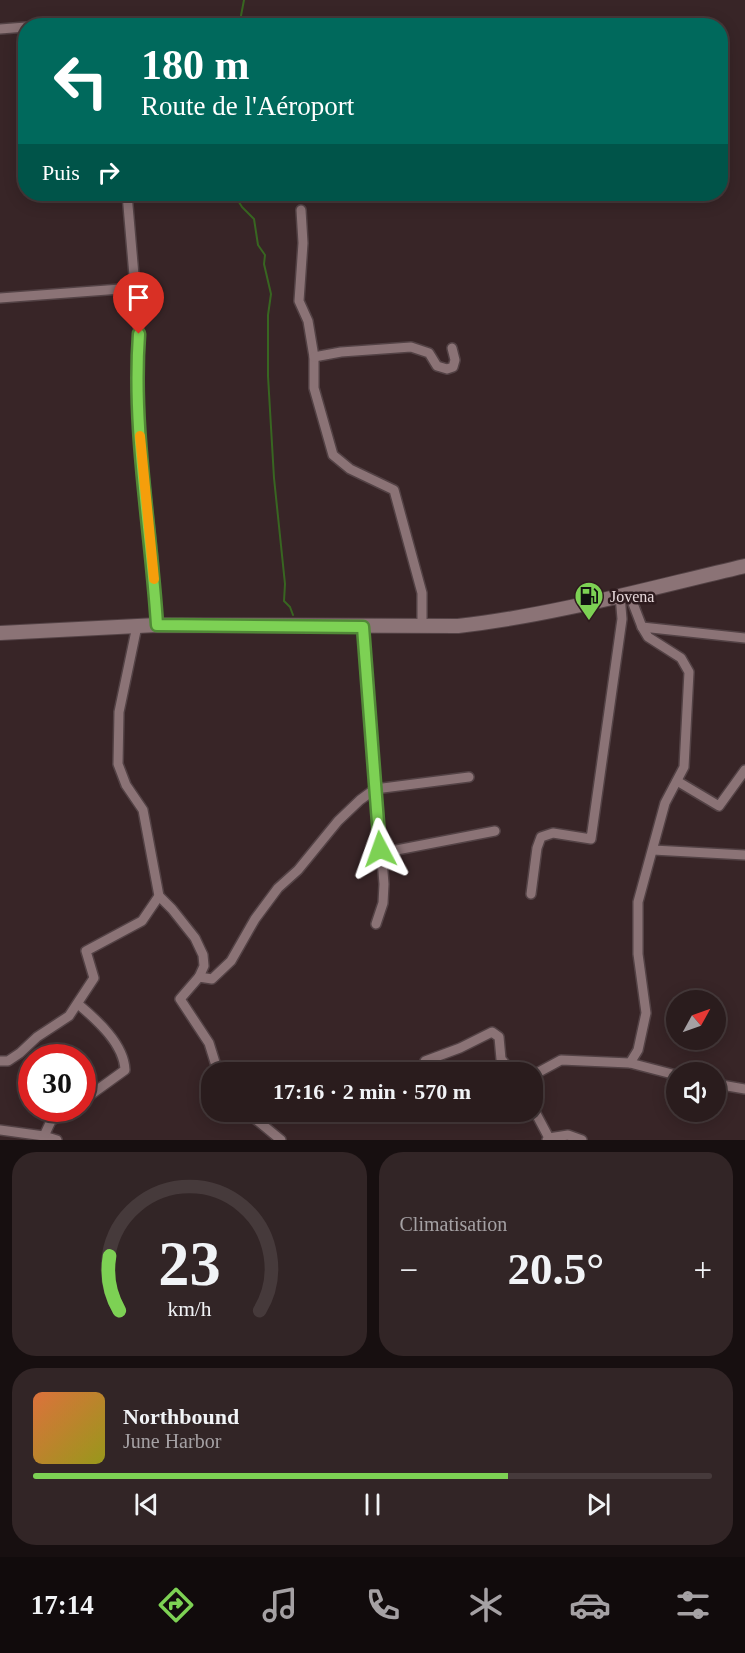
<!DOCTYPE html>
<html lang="fr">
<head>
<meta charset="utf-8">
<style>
  body { margin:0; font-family:"Times New Roman",serif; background:#322526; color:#f1f3f6; height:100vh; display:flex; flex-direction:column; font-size:22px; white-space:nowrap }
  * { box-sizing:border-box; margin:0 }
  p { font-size:20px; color:#a5a1a4 }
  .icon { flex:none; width:33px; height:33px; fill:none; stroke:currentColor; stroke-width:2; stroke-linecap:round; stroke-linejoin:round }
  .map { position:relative; height:1140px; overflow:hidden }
  .side { display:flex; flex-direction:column; gap:12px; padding:12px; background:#170f10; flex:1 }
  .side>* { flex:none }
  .guide { position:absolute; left:18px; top:18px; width:710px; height:183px; border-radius:24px; box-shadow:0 3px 15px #0003,0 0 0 2px #463a3b; background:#00695c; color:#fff; overflow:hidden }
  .needle { width:39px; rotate:50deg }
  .buttons { position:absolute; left:666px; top:990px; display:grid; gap:12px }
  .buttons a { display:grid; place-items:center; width:60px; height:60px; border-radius:50%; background:#2a1c1d; box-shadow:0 3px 15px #0003,0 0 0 2px #463a3b; font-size:30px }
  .speed { position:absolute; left:18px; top:1044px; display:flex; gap:12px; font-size:30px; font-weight:700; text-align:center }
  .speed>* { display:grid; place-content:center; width:78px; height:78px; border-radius:50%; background:#2a1c1d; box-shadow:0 3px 15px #0003,0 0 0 2px #463a3b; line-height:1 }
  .speed .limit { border:9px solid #d22; background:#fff; color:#111 }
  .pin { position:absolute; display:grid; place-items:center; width:51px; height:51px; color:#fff; margin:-62px -26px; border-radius:50% 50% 50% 0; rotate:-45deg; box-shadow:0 0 6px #0007 }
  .pin .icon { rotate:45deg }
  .me { position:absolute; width:66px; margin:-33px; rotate:356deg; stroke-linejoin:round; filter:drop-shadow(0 0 4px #0008) }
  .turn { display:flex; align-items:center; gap:21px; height:126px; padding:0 24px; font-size:27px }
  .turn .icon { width:78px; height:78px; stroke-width:2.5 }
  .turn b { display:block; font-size:42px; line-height:51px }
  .then { display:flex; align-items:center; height:57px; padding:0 24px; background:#0003; gap:12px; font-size:22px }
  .big { font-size:45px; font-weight:800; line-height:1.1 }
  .side .card { flex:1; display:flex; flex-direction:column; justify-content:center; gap:9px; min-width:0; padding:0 21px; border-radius:24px; background:#322526 }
  .side .dial { align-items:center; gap:0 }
  .dial svg { height:156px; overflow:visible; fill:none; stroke:#463a3b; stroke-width:7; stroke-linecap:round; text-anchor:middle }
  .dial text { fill:#f1f3f6; stroke:none }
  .song { display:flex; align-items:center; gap:18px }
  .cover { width:72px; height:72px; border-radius:9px; background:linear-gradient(135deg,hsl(20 70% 55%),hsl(60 70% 35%)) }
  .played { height:6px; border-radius:3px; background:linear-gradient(90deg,#7dd154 70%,#463a3b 70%) }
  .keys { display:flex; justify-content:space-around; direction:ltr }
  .heat { display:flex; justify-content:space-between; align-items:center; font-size:33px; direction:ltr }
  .side .tiles { flex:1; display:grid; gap:12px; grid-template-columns:1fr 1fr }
  .card:last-child { grid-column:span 2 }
  .trip { position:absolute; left:201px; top:1062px; width:342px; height:60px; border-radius:24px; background:#2a1c1d; box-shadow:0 3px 15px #0003,0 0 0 2px #463a3b; font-weight:800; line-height:60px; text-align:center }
  .tabs { display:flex; height:96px; justify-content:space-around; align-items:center; background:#110b0c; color:#a5a1a4 }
  .tabs .icon { width:42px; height:42px }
  .tabs .on { color:#7dd154 }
  .tabs b { font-size:27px; color:#f1f3f6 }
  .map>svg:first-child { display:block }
</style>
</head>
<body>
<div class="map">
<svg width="745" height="1140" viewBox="0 0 745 1140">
  <rect width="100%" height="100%" fill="#382527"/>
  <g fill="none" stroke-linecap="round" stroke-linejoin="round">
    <!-- stream -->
    <g stroke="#386621" stroke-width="2">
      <path d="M239,26L244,0"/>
      <path d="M234,194L242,207L254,219L258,245L265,255L264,264L271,294L268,315V376L274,478L285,584L284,601L290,607L293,615"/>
    </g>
    <!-- street casing -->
    <g stroke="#534245" stroke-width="12">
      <g id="street">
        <path d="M0,29L26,27"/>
        <path d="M127,194L139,334L137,366L138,422L153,561L157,625"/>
        <path d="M301,210L303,243L299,301L308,321L314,357V388L333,455L350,469L394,490L422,593V626"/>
        <path d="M0,298L134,288"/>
        <path d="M314,357L341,352L411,347L429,353L437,366L447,369L453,367L455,360L452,348"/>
        <path d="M137,626L119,712L118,764L126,785L143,810L159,896L172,909L195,938L203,955L204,966L199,977L180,999L209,1043L218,1072"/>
        <path d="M363,627L384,884L383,903L376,924"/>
        <path d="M642,627L745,638"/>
        <path d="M677,781L719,806L745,770"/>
        <path d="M653,850L745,855"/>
        <path d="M381,853L495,831"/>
        <path d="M531,894L537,848L541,837L553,833L591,839L622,619L620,595"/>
        <path d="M199,977L212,979L231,961L255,919L278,888L298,870L338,821L360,800L375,789L469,777"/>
        <path d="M78,1004C97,1020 124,1044 125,1070L82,1101"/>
        <path d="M0,1061H8L20,1053L37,1037L69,1016L94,978L86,951L142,921L159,896"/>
        <path d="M425,1061L460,1048L492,1032L499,1037L501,1059L512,1072"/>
        <path d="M630,1063L676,1075"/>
        <path d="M532,1077L537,1073L561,1060L630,1063L638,1050L646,1013L638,954V902L665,803L684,767L689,672L681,658L648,637L642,627L629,593"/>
        <path d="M716,1084L745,1089"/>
        <path d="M532,1106L549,1138L547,1140"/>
        <path d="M247,1112L281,1140"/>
        <path d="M0,1130L44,1136L57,1140"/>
        <path d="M44,1136L51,1121L71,1108"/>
        <path d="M549,1138L568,1135L582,1140"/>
      </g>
    </g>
    <!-- secondary casing -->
    <g stroke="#534245" stroke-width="16">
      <path id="secondary" d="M0,633L157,625L458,626C555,615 650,588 745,566"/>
    </g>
    <!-- street -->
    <use href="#street" stroke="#8b7376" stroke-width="9"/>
    <!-- secondary -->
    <use href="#secondary" stroke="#8b7376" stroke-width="14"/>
  </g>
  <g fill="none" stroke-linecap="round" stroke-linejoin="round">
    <!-- route casing -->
    <g stroke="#518837" stroke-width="15">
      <path id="route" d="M139,334C132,431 151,528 157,625L363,627L380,849"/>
    </g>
    <!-- route -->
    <use href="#route" stroke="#7dd154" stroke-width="10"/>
    <!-- slow -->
    <path stroke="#f59e0b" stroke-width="10" d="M140,436L154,579"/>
  </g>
  <!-- icons -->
  <defs>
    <g id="fuel-pin" transform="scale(1.5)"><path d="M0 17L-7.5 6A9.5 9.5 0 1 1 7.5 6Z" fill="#7dd154" stroke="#2e1b1e"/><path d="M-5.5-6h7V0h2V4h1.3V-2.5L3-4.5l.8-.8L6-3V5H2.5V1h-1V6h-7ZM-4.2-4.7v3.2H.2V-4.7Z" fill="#111"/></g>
  </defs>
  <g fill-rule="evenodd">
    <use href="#fuel-pin" x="589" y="596"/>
  </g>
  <g text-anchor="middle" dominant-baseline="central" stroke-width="5" stroke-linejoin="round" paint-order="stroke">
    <!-- poi labels -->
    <g font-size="16" fill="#e8dadc" stroke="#2e1b1e" text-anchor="start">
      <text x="610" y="596">Jovena</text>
    </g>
  </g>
</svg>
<div class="buttons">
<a><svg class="needle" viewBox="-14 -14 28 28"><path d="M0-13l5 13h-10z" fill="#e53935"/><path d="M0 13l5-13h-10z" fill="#a5a1a4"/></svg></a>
<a><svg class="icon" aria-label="sound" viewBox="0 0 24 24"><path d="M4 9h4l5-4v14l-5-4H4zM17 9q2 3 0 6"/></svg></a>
</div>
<div class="speed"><div class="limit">30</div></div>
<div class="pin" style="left:139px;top:334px;background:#d93025"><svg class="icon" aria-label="arrive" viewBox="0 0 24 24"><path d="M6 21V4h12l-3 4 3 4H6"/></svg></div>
<svg class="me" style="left:380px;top:849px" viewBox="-20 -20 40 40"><path d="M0-17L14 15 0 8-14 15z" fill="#7dd154" stroke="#fff" stroke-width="4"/></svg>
<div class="trip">17:16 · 2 min · 570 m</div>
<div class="guide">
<div class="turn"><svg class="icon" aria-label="left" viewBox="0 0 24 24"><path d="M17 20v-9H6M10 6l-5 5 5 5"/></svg><div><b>180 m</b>Route de l'Aéroport</div></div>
<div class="then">Puis<svg class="icon" aria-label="right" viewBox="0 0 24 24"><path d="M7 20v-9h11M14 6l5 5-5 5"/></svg></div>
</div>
</div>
<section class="side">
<div class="tiles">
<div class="card dial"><svg viewBox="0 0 100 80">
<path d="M14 69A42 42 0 1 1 86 69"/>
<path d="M14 69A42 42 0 0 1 9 41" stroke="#7dd154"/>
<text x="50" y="56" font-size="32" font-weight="700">23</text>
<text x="50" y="72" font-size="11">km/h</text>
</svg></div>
<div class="card"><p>Climatisation</p>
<div class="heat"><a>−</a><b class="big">20.5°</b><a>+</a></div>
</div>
<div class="card">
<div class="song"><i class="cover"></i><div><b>Northbound</b><p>June Harbor</p></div></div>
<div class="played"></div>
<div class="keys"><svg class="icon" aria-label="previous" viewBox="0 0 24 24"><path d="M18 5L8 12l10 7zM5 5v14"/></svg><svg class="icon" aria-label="pause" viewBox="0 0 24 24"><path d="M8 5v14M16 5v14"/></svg><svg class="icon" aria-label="next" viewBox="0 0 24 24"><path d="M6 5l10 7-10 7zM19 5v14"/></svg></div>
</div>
</div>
</section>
<nav class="tabs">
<b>17:14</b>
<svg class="icon on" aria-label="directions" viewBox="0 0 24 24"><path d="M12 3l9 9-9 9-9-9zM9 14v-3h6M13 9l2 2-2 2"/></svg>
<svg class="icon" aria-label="music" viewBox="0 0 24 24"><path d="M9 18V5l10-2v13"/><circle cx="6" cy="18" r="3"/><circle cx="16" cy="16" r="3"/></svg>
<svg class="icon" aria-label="phone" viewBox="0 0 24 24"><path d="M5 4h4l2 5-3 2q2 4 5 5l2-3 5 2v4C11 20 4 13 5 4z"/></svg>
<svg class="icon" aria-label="climate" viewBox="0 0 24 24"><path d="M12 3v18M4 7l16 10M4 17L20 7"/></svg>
<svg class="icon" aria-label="car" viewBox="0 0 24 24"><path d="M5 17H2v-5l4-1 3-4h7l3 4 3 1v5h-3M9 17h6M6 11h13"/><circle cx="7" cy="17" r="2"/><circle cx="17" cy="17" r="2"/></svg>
<svg class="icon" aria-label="filters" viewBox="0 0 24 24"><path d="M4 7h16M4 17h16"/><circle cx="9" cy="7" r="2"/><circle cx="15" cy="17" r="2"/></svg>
</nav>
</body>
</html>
